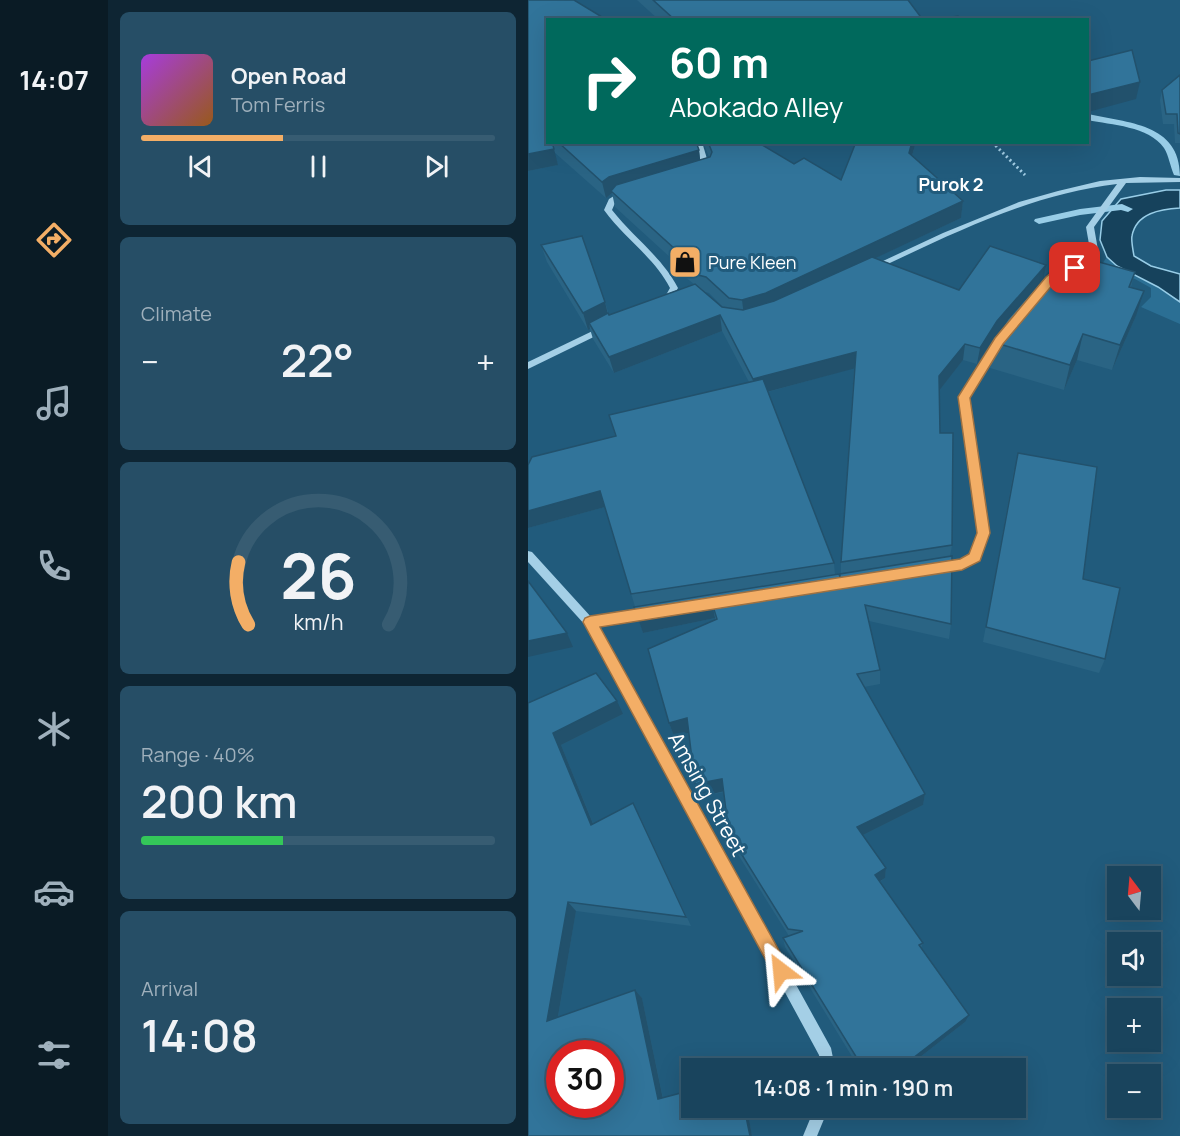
<!DOCTYPE html>
<html lang="en">
<head>
<meta charset="utf-8">
<style>
  body { margin:0; font-family:Manrope,sans-serif; background:#264e66; color:#f1f3f6; height:100vh; display:flex; flex-direction:column; font-size:22px; white-space:nowrap }
  * { box-sizing:border-box; margin:0 }
  p { font-size:20px; color:#9fb0bc }
  .icon { flex:none; width:33px; height:33px; fill:none; stroke:currentColor; stroke-width:2; stroke-linecap:round; stroke-linejoin:round }
  .map { position:relative; flex:1; overflow:hidden }
  .sheet { display:flex; flex-direction:column; gap:12px; padding:12px; background:#0e2533; width:420px }
  .sheet>* { flex:none }
  .hud { position:absolute; left:18px; top:18px; width:543px; height:126px; border-radius:0px; box-shadow:0 6px 24px #0002,0 0 0 2px #375c72; background:#00695c; color:#fff; overflow:hidden }
  .needle { width:39px; rotate:344deg }
  .fabs { position:absolute; left:579px; top:866px; display:grid; gap:12px }
  .fabs a { display:grid; place-items:center; width:54px; height:54px; border-radius:0px; background:#19445d; box-shadow:0 6px 24px #0002,0 0 0 2px #375c72; font-size:30px }
  .speed { position:absolute; left:18px; top:1040px; display:flex; gap:12px; font-size:30px; font-weight:700; text-align:center }
  .speed>* { display:grid; place-content:center; width:78px; height:78px; border-radius:50%; background:#19445d; box-shadow:0 6px 24px #0002,0 0 0 2px #375c72; line-height:1 }
  .speed .limit { border:9px solid #d22; background:#fff; color:#111 }
  .pin { position:absolute; display:grid; place-items:center; width:51px; height:51px; color:#fff; margin:-26px; border-radius:12px; box-shadow:0 3px 9px #0006 }
  .me { position:absolute; width:66px; margin:-33px; rotate:331deg; stroke-linejoin:round; filter:drop-shadow(0 0 4px #0008) }
  .turn { display:flex; align-items:center; gap:21px; height:126px; padding:0 24px; font-size:27px }
  .turn .icon { width:78px; height:78px; stroke-width:2.5 }
  .turn b { display:block; font-size:42px; line-height:51px }
  .big { font-size:45px; font-weight:600; line-height:1.1 }
  .sheet .widget { flex:1; display:flex; flex-direction:column; justify-content:center; gap:9px; min-width:0; padding:0 21px; border-radius:9px; background:#264e66 }
  .sheet .dial { align-items:center; gap:0 }
  .dial svg { height:156px; overflow:visible; fill:none; stroke:#375c72; stroke-width:7; stroke-linecap:round; text-anchor:middle }
  .dial text { fill:#f1f3f6; stroke:none }
  .song { display:flex; align-items:center; gap:18px }
  .cover { width:72px; height:72px; border-radius:9px; background:linear-gradient(135deg,hsl(280 70% 55%),hsl(30 70% 35%)) }
  .played { height:6px; border-radius:3px; background:linear-gradient(90deg,#f3ae66 40%,#375c72 40%) }
  .keys { display:flex; justify-content:space-around; direction:ltr }
  .heat { display:flex; justify-content:space-between; align-items:center; font-size:33px; direction:ltr }
  .charge { height:9px; border-radius:4px; background:linear-gradient(90deg,#34c759 40%,#375c72 0) }
  .trip { position:absolute; left:153px; top:1058px; width:345px; height:60px; border-radius:0px; background:#19445d; box-shadow:0 6px 24px #0002,0 0 0 2px #375c72; font-weight:600; line-height:60px; text-align:center }
  main { display:flex; flex:1; min-height:0 }
  .menu { display:flex; flex-direction:column; width:108px; justify-content:space-around; align-items:center; background:#0a1b25; color:#9fb0bc }
  .menu .icon { width:42px; height:42px }
  .menu .selected { color:#f3ae66 }
  .menu b { font-size:27px; color:#f1f3f6 }
  .map>svg:first-child { display:block }
</style>
</head>
<body>
<main>
<nav class="menu">
<b>14:07</b>
<svg class="icon selected" aria-label="directions" viewBox="0 0 24 24"><path d="M12 3l9 9-9 9-9-9zM9 14v-3h6M13 9l2 2-2 2"/></svg>
<svg class="icon" aria-label="music" viewBox="0 0 24 24"><path d="M9 18V5l10-2v13"/><circle cx="6" cy="18" r="3"/><circle cx="16" cy="16" r="3"/></svg>
<svg class="icon" aria-label="phone" viewBox="0 0 24 24"><path d="M5 4h4l2 5-3 2q2 4 5 5l2-3 5 2v4C11 20 4 13 5 4z"/></svg>
<svg class="icon" aria-label="climate" viewBox="0 0 24 24"><path d="M12 3v18M4 7l16 10M4 17L20 7"/></svg>
<svg class="icon" aria-label="car" viewBox="0 0 24 24"><path d="M5 17H2v-5l4-1 3-4h7l3 4 3 1v5h-3M9 17h6M6 11h13"/><circle cx="7" cy="17" r="2"/><circle cx="17" cy="17" r="2"/></svg>
<svg class="icon" aria-label="filters" viewBox="0 0 24 24"><path d="M4 7h16M4 17h16"/><circle cx="9" cy="7" r="2"/><circle cx="15" cy="17" r="2"/></svg>
</nav>
<section class="sheet">
<div class="widget">
<div class="song"><i class="cover"></i><div><b>Open Road</b><p>Tom Ferris</p></div></div>
<div class="played"></div>
<div class="keys"><svg class="icon" aria-label="previous" viewBox="0 0 24 24"><path d="M18 5L8 12l10 7zM5 5v14"/></svg><svg class="icon" aria-label="pause" viewBox="0 0 24 24"><path d="M8 5v14M16 5v14"/></svg><svg class="icon" aria-label="next" viewBox="0 0 24 24"><path d="M6 5l10 7-10 7zM19 5v14"/></svg></div>
</div>
<div class="widget"><p>Climate</p>
<div class="heat"><a>−</a><b class="big">22°</b><a>+</a></div>
</div>
<div class="widget dial"><svg viewBox="0 0 100 80">
<path d="M14 69A42 42 0 1 1 86 69"/>
<path d="M14 69A42 42 0 0 1 9 37" stroke="#f3ae66"/>
<text x="50" y="56" font-size="32" font-weight="700">26</text>
<text x="50" y="72" font-size="11">km/h</text>
</svg></div>
<div class="widget"><p>Range · 40%</p><b class="big">200 km</b><div class="charge"></div></div>
<div class="widget"><p>Arrival</p><b class="big">14:08</b></div>
</section>
<div class="map">
<svg width="652" height="1136" viewBox="0 0 652 1136">
  <rect width="100%" height="100%" fill="#215b7c"/>
  <!-- green -->
  <path fill="#2b6f94" d="M579,257L600,273L630,287L652,302V324L613,307L623,297V288L607,279L571,268Z"/>
  <!-- water -->
  <path fill="#16425c" stroke="#98cde7" stroke-width="1.5" d="M638,190H652V208C633,209 608,213 604,236C603,241 605,250 606,256L623,266L652,274V302L630,287L589,266L579,257L572,240L574,221L593,199Z"/>
  <g fill="none" stroke-linecap="round" stroke-linejoin="round">
    <!-- stream -->
    <g fill="#98cde7" fill-rule="evenodd">
      <path d="M560,114C599,123 652,123 652,176L646,175C642,166 641,156 636,148C621,126 583,125 560,120Z"/>
      <path d="M594,204L605,209L600,212L593,210L552,215L511,224L506,221L507,219L552,209Z"/>
    </g>
    <!-- path -->
    <path stroke="#a4cfe6" stroke-width="3" stroke-dasharray="2 3" stroke-linecap="butt" d="M464,142L497,175"/>
    <!-- minor -->
    <g fill="#a4cfe6" fill-rule="evenodd">
      <path d="M166,142H174L182,169L181,171H178L174,169Z"/>
      <path d="M612,177L652,178V182L598,183L566,227L570,250L569,252L566,253L562,250L558,227L589,184C503,194 424,234 347,270H341L340,268L415,233L491,202L530,191L572,181Z"/>
      <path d="M94,191H100L101,193L87,203L84,210C105,237 134,257 150,288L145,297H139L138,295L142,288C126,257 96,238 76,210L81,199Z"/>
      <path d="M75,326L79,329L78,331L0,369V362Z"/>
      <path d="M472,337L476,340L441,397L460,533L451,560C438,567 421,574 406,571L405,568L406,565L431,560L443,554L450,533L431,397L469,338Z"/>
      <path d="M0,551L4,552L64,618L122,608L126,610L127,613L126,616L122,618L70,626L303,1048L307,1068H293L291,1055L58,626L0,562Z"/>
      <path d="M287,1107H301L289,1136H275Z"/>
    </g>
  </g>
  <!-- wall -->
  <g fill="#2a6484" fill-rule="evenodd">
    <path d="M0,0L20,20V142H168L171,150L172,160L181,157L175,142H229L266,164L313,180L328,142H388L384,156L435,201L433,218L347,258L431,290L515,279L542,263L607,272L603,287L608,316L584,370L549,360L536,390L462,368L465,342L474,329L466,338L449,364L435,360L411,390L412,433L424,545L422,557L423,624L421,639L341,621L352,670V684L336,687L397,794L395,805L335,835L358,868L357,878L352,882L395,943L393,948L437,1022L378,1068H331L257,947L255,938L261,936L204,845L201,834L196,792L171,797L161,732L146,736L141,723L187,620V618L115,633L77,507L0,528L87,436L81,415L221,382L194,331L86,373L65,339L62,329L60,330L19,262L13,245L77,302L81,315L166,284L157,277L156,270L87,207L84,193L78,198L26,152L30,165L0,171ZM177,292L181,293L195,307H194ZM326,368L313,562V574L312,577L307,575L306,563L240,392Z"/>
    <path d="M109,0H380L395,20H131Z"/>
    <path d="M652,75V143H647L646,124H635L632,100L634,90Z"/>
    <path d="M486,469L555,579L577,659L571,673L455,642Z"/>
    <path d="M0,703L95,714L33,745L65,823L111,814L163,926L48,911L30,1017L107,990L114,998L135,1098L164,1107H219L224,1136H0Z"/>
  </g>
  <!-- shaded-wall -->
  <g fill="#22516c">
    <path d="M612,82L608,99L560,112V95Z"/>
    <path d="M384,142H388L380,169L381,153Z"/>
    <path d="M26,149L30,165L0,171V154Z"/>
    <path d="M171,150L173,167L84,193L83,191L84,193L78,198L74,182L81,177Z"/>
    <path d="M435,201L433,218L239,309L216,316L214,300Z"/>
    <path d="M518,265L515,282L466,338L449,364L452,348L469,321Z"/>
    <path d="M616,291L608,316L584,370L592,345Z"/>
    <path d="M77,302L81,319L61,323L62,329L60,330L55,313Z"/>
    <path d="M192,315L194,331L86,373L81,357Z"/>
    <path d="M555,334L549,360L536,390L542,365Z"/>
    <path d="M437,344L435,360L410,392L411,376Z"/>
    <path d="M328,352V368L227,395L225,379Z"/>
    <path d="M72,491L77,507L0,528V511Z"/>
    <path d="M184,603L187,618L115,633L110,618Z"/>
    <path d="M39,633L45,647L0,657V641Z"/>
    <path d="M89,701L95,714L33,745L70,836L63,825L25,733Z"/>
    <path d="M159,718L164,732L146,736L141,723Z"/>
    <path d="M194,779L197,791L171,797L167,784Z"/>
    <path d="M397,794L395,805L329,838V827Z"/>
    <path d="M358,868L357,878L346,885L347,875Z"/>
    <path d="M40,902L48,911L28,1028L19,1021Z"/>
    <path d="M107,990L114,998L136,1104L130,1099Z"/>
    <path d="M441,1015L437,1022L378,1068H372Z"/>
    <path d="M216,1107H219L224,1136H222Z"/>
  </g>
  <!-- building -->
  <g fill="#31749a" stroke="#22516c" stroke-width="1.5" fill-rule="evenodd">
    <path d="M0,0H46L79,20H20V142H24L26,149L0,154Z"/>
    <path d="M125,0H380L395,20H147Z"/>
    <path d="M430,16L433,20H405Z"/>
    <path d="M604,50L612,82L560,95V61Z"/>
    <path d="M652,75V134L650,133L649,114H638L634,90Z"/>
    <path d="M30,142H168L171,150L81,177L74,182Z"/>
    <path d="M180,142H229L266,164L276,158L313,180L328,142H384L381,153L435,201L238,293L214,300L201,298L178,277L170,275L154,261L158,259L83,191L88,185L182,157L184,152Z"/>
    <path d="M54,236L77,302L55,313L13,245Z"/>
    <path d="M462,246L518,265L469,321L452,348L437,344L411,376L412,433H425L424,545L313,562L328,352L225,379L192,315L81,357L61,323L80,313L81,315L167,284L194,307L215,310L246,301L344,257L431,290Z"/>
    <path d="M546,255L607,272L601,287L616,291L592,345L555,334L542,365L465,342L480,319L532,260L542,263Z"/>
    <path d="M235,379L306,563L103,594L72,491L0,511V465L4,457L88,436L81,415Z"/>
    <path d="M490,453L569,467L555,579L592,588L577,659L458,627Z"/>
    <path d="M424,556L423,624L337,605L352,670L329,674L397,794L329,827L358,868L347,875L395,943L391,945L441,1015L372,1068H335L255,938L275,931L260,929L201,834L194,779L167,784L159,718L141,723L120,649L189,619L184,603L110,618L106,607L311,574L312,577V574Z"/>
    <path d="M0,581L39,633L0,641Z"/>
    <path d="M68,673L89,701L25,733L63,825L105,803L158,917L40,902L19,1021L107,990L130,1099L164,1090V1107H216L222,1136H0V703ZM32,1053H82V1104H32Z"/>
  </g>
  <!-- route -->
  <path fill="#f3ae66" stroke="#9e7142" stroke-width="1.5" d="M547,264L550,266V271L535,275L526,283L475,344L442,398L462,533L452,561L434,570L72,627L259,965L262,971L259,977L253,979L247,977L55,622L57,618L62,616L432,559L441,554L449,533L430,397L467,338L518,277L527,270Z"/>
  <!-- icons -->
  <defs>
    <g id="shop-square" transform="scale(1.725)"><rect x="-9" y="-9" width="18" height="18" rx="4" fill="#f3ae66" stroke="#215b7c"/><path d="M-5-2.5h2.3a2.7 3.5 0 0 1 5.4 0H5L5.5 6h-11ZM-1.5-2.5h3a1.5 2.3 0 0 0-3 0Z" fill="#111"/></g>
  </defs>
  <g fill-rule="evenodd">
    <use href="#shop-square" x="157" y="262"/>
  </g>
  <g text-anchor="middle" dominant-baseline="central" stroke-width="6" stroke-linejoin="round" paint-order="stroke">
    <!-- far-neighbourhood labels -->
    <g font-size="18" font-weight="bold" fill="#fff" stroke="#215b7c">
      <text x="423" y="184">Purok 2</text>
    </g>
    <!-- far-poi labels -->
    <g font-size="18" fill="#fff" stroke="#215b7c" text-anchor="start">
      <text x="180" y="262">Pure Kleen</text>
    </g>
    <!-- street labels -->
    <g font-size="21" fill="#fff" stroke="#215b7c">
      <text transform="translate(180 794) rotate(61)">Amsing Street</text>
    </g>
  </g>
</svg>
<div class="fabs">
<a><svg class="needle" viewBox="-14 -14 28 28"><path d="M0-13l5 13h-10z" fill="#e53935"/><path d="M0 13l5-13h-10z" fill="#9fb0bc"/></svg></a>
<a><svg class="icon" aria-label="sound" viewBox="0 0 24 24"><path d="M4 9h4l5-4v14l-5-4H4zM17 9q2 3 0 6"/></svg></a>
<a>+</a>
<a>−</a>
</div>
<div class="speed"><div class="limit">30</div></div>
<div class="pin" style="left:547px;top:268px;background:#d93025"><svg class="icon" aria-label="arrive" viewBox="0 0 24 24"><path d="M6 21V4h12l-3 4 3 4H6"/></svg></div>
<svg class="me" style="left:253px;top:971px" viewBox="-20 -20 40 40"><path d="M0-17L14 15 0 8-14 15z" fill="#f3ae66" stroke="#fff" stroke-width="4"/></svg>
<div class="trip">14:08 · 1 min · 190 m</div>
<div class="hud">
<div class="turn"><svg class="icon" aria-label="right" viewBox="0 0 24 24"><path d="M7 20v-9h11M14 6l5 5-5 5"/></svg><div><b>60 m</b>Abokado Alley</div></div>
</div>
</div>
</main>
</body>
</html>
